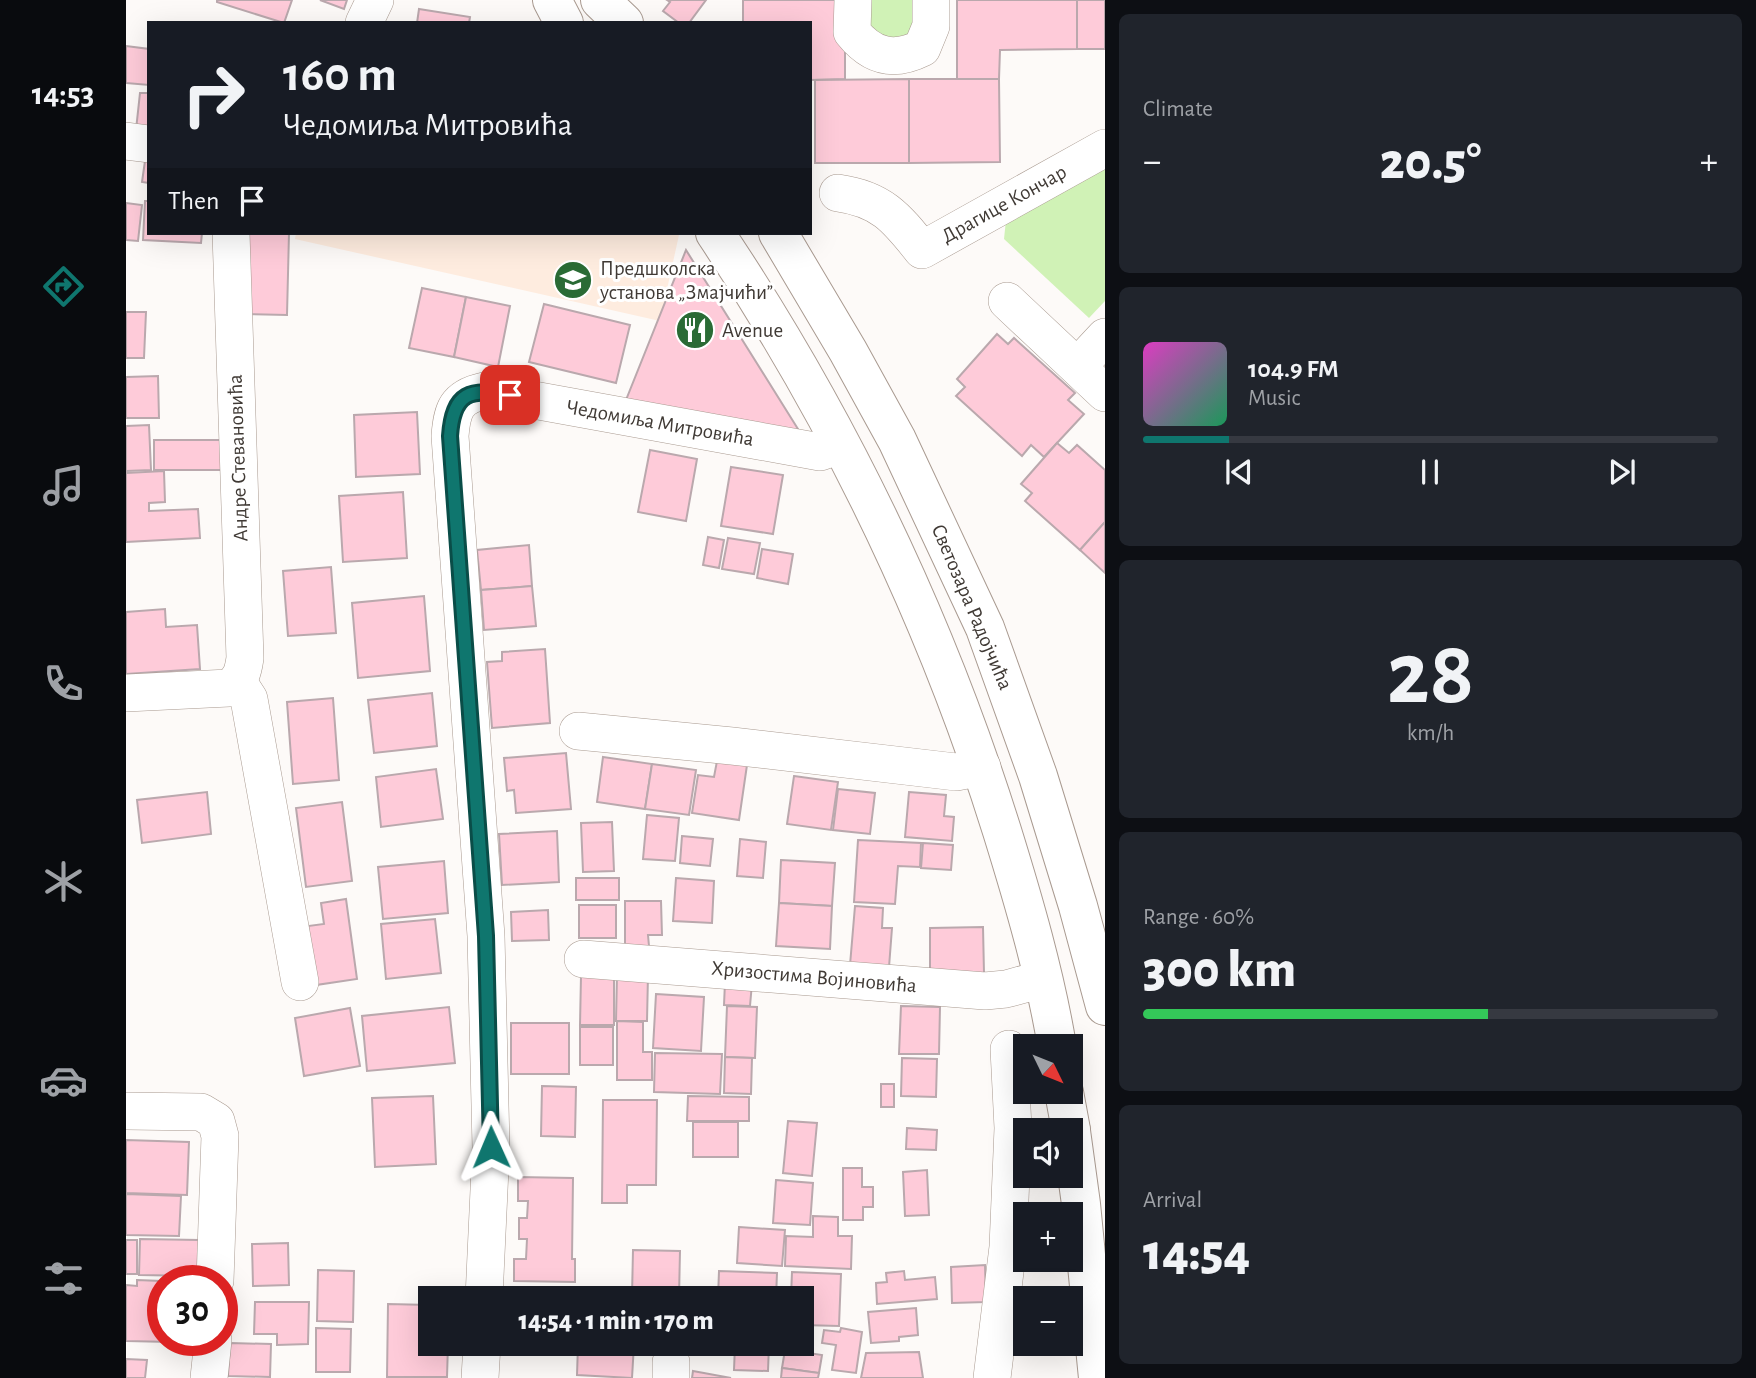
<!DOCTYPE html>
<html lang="en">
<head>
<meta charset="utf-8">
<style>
  body { margin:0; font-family:"Alegreya Sans",sans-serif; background:#20242c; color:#f1f3f6; height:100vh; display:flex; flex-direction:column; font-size:26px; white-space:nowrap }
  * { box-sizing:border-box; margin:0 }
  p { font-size:23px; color:#9ea1a6 }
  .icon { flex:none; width:38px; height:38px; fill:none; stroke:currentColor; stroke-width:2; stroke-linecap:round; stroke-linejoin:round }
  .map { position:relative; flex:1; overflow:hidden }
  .side { display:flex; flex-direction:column; gap:14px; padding:14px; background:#0d0f14; width:651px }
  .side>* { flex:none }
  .hud { position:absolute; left:21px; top:21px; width:665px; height:214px; border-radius:0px; box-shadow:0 7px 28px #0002; background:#171b24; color:#f1f3f6; overflow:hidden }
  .needle { width:46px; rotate:133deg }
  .fabs { position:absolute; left:887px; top:1034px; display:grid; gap:14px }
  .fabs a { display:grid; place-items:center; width:70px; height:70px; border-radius:0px; background:#171b24; box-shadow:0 7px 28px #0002; font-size:35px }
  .speed { position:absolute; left:21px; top:1265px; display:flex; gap:14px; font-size:35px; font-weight:700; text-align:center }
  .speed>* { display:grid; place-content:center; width:91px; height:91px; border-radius:50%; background:#171b24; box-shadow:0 7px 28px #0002; line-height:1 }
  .speed .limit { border:10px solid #d22; background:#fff; color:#111 }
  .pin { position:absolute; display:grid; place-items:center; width:60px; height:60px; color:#fff; margin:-30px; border-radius:14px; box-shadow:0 4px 10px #0006 }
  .me { position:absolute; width:77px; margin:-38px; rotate:359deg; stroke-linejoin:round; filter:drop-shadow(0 0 5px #0008) }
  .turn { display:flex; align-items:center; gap:24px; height:147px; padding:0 21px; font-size:32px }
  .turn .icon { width:91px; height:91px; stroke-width:2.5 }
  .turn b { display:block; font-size:49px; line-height:60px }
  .then { display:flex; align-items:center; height:66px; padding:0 21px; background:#0003; gap:14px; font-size:26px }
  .big { font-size:52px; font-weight:800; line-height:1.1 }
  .side .tile { flex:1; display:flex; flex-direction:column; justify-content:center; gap:10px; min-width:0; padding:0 24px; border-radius:10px; background:#20242c }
  .side .dial { align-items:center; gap:0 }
  .dial b { font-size:91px; line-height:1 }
  .song { display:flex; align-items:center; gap:21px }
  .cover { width:84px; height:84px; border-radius:10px; background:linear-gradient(135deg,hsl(310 70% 55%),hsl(150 70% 35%)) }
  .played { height:7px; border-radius:4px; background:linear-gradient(90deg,#0f766e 15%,#363941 15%) }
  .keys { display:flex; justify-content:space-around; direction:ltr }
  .heat { display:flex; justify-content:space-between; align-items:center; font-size:38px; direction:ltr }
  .charge { height:10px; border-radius:5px; background:linear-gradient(90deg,#34c759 60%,#363941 0) }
  .trip { position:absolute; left:292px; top:1286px; width:396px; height:70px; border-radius:0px; background:#171b24; box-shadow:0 7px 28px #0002; font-weight:800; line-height:70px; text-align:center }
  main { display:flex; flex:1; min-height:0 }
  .tab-bar { display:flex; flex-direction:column; width:126px; justify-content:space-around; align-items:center; background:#090b0e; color:#9ea1a6 }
  .tab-bar .icon { width:49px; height:49px }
  .tab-bar .selected { color:#0f766e }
  .tab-bar b { font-size:32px; color:#f1f3f6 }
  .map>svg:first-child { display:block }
</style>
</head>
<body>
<main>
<nav class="tab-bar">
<b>14:53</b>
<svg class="icon selected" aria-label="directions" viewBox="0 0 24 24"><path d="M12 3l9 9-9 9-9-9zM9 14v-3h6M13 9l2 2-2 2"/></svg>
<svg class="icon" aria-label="music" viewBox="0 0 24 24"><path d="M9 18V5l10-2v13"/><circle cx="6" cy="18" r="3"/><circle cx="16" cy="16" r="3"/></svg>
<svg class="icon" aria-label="phone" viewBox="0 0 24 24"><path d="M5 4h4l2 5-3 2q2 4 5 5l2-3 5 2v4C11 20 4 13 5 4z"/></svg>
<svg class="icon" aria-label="climate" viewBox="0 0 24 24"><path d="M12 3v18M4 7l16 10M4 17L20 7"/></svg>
<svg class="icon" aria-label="car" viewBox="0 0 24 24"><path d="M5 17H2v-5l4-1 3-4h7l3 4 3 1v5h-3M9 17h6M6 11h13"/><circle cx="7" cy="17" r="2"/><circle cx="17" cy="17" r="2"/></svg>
<svg class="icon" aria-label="filters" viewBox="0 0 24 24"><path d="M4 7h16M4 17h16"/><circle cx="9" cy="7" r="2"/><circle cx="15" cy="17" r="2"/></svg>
</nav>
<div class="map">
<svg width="979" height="1378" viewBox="0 0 979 1378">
  <rect width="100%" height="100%" fill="#fdfaf8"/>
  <!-- built -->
  <path fill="#feecdf" d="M170,233H551L553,235L534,321L169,239Z"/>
  <!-- green -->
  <g fill="#d0f2b6">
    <path d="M738,0H794L786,39L747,36Z"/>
    <path d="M979,157V301L963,318L878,239L880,220Z"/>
  </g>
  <!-- building -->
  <g fill="#fecbd9" stroke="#baa8ad" stroke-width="2">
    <path d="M91,0H166L158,23L91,2Z"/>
    <path d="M194,0H221L218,9Z"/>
    <path d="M541,0H580L563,23H553L537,11L544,2Z"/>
    <path d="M617,0H719V79L684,80V23H617Z"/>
    <path d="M831,0H951V49L874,50L873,79H831Z"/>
    <rect x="951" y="0" width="28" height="49"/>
    <path d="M293,9L344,17L343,23H291Z"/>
    <path d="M0,46L23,49V85L0,83Z"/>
    <path d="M783,79H873L874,162L783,163Z"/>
    <path d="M783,79V163H689V80Z"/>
    <path d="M14,93H23V132L10,130Z"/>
    <path d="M19,161H23V183L16,182Z"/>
    <path d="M19,201H23V233H76L75,243L17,240Z"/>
    <path d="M0,203L16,205L12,241L0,240Z"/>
    <path d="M116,233H163L161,315L114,314Z"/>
    <path d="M560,250L682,445L496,410Z"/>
    <path d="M296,288L340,297L328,357L283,348Z"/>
    <path d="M340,297L384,306L372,367L328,357Z"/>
    <path d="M418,304L504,325L490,383L403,362Z"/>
    <path d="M0,312H20L18,358H0Z"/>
    <path d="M871,334L882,344L888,338L949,393L942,400L958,414L918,457L905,445L896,456L830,396L839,387L831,379Z"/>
    <path d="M32,376L33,418H0V377Z"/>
    <path d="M291,412L294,474L230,477L228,415Z"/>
    <path d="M23,425L25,470L0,471V426Z"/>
    <rect x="28" y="440" width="68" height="30"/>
    <path d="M931,443L943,453L951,445L979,470V522L954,550L899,501L906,493L895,484Z"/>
    <path d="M524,450L571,459L560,521L512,512Z"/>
    <path d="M605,467L657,475L647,534L595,526Z"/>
    <path d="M38,471L39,502L23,503V511L72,509L74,538L0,542V473Z"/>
    <path d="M277,492L281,558L217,562L213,496Z"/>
    <path d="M979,522V573L954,550Z"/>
    <path d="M582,537L598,540L593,568L577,565Z"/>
    <path d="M602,538L634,543L628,574L596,569Z"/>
    <path d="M403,545L406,586L355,590L351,550Z"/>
    <path d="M636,549L667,554L662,584L631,578Z"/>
    <path d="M205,567L210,633L162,636L157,571Z"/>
    <path d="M406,586L410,626L358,630L355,590Z"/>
    <path d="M298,596L304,671L232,678L226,603Z"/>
    <path d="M39,609L40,627L71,625L74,669L0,674V612Z"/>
    <path d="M419,649L424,723L366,728L361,662L376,661V652Z"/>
    <path d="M306,693L311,746L248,753L242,700Z"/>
    <path d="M207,698L213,780L167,784L161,702Z"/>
    <path d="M440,753L445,809L390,813L388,790L381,791L378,758Z"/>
    <path d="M477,757L526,764L519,809L471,802Z"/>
    <path d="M591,761L621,765L613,820L566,813L572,775L588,777Z"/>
    <path d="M526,764L570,770L563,815L519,809Z"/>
    <path d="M310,769L317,819L255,827L250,777Z"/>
    <path d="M668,776L712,782L705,830L661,824Z"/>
    <path d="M712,789L749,793L744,834L707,830Z"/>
    <path d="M81,792L85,834L16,843L11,800Z"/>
    <path d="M783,792L820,795L818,816L828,817L826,841L779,837Z"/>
    <path d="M216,802L226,881L180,887L170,808Z"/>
    <path d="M521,815L553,818L549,861L517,859Z"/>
    <path d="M486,822L488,871L457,872L455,823Z"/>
    <path d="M431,831L433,882L376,885L373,834Z"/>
    <path d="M556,836L587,839L584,866L554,863Z"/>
    <path d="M614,839L640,842L637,878L611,876Z"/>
    <path d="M732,840L795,843L794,867L772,866L769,904L728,902Z"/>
    <path d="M797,843L827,845L825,870L795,868Z"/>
    <path d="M655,860L709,863L706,906L653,903Z"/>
    <path d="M318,861L322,913L257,919L252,867Z"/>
    <rect x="450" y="878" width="43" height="22"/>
    <path d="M550,878L588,881L586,923L547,921Z"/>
    <path d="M220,899L231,979L190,985L182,926L198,924L195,903Z"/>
    <path d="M499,901H535L536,935H522L523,946H499Z"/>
    <path d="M653,903L706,906L704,949L650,946Z"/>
    <rect x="453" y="905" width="37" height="33"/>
    <path d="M729,906L757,908L756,928H766L763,967L724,965Z"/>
    <path d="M422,910L423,940L386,941L385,912Z"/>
    <path d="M309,919L315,973L260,979L255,924Z"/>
    <path d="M857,927L858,973L804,974V928Z"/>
    <path d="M491,974L522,975L521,1021H490Z"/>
    <path d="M455,976H488V1025H454Z"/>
    <path d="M599,982L626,983L624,1006L598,1005Z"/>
    <path d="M530,994L578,997L575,1051L527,1048Z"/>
    <path d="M601,1006L631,1007L629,1058L599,1057Z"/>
    <path d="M775,1006L814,1007L813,1054H773Z"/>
    <path d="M323,1007L329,1063L241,1071L236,1016Z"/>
    <path d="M224,1008L234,1066L178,1076L169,1018Z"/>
    <path d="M491,1021L517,1022V1052H526V1080H491Z"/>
    <rect x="385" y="1023" width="58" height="51"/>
    <rect x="454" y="1027" width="33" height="38"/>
    <path d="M529,1053L596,1054L594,1094L528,1092Z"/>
    <path d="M599,1057L626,1058L625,1094L598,1093Z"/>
    <path d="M776,1058L811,1059L810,1097L775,1096Z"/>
    <rect x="755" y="1084" width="13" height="23"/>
    <path d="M416,1086L450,1087L449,1137L415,1136Z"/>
    <path d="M307,1096L310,1164L249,1167L246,1098Z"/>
    <path d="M562,1096L623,1097V1121H561Z"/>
    <path d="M477,1100H531L530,1185H501V1203H476Z"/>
    <path d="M662,1121L691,1123L686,1176L657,1173Z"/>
    <rect x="567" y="1122" width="45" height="35"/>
    <path d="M781,1128L811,1130L810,1150L780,1149Z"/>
    <path d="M0,1140L63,1142L61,1195L0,1193Z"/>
    <path d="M717,1168H736V1187H747V1207H737V1220H717Z"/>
    <path d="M801,1170L803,1215L779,1216L777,1172Z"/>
    <path d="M392,1177L447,1178L446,1259H449V1282L388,1281V1259H400L401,1239H393V1218H401L402,1201H392Z"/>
    <path d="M650,1180L687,1183L684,1225L647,1223Z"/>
    <path d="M0,1194L55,1196L53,1236L0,1235Z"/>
    <path d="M687,1216L712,1217V1236H726L725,1269L659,1266L660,1236L687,1237Z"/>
    <path d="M613,1227L659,1230L656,1266L611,1263Z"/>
    <path d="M14,1239L73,1240L72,1276L13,1275Z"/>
    <rect x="0" y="1240" width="11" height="34"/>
    <path d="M162,1243L163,1285L127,1286L126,1244Z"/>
    <path d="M507,1250L554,1251L553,1297L506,1296Z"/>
    <path d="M859,1265L860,1302L826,1303L825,1267Z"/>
    <path d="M192,1270L228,1271L227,1322L191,1321Z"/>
    <path d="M593,1271L651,1273L650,1298H592Z"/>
    <path d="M778,1271L779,1280L809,1277L811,1299L751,1304L750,1283L761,1282L760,1273Z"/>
    <path d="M666,1272L715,1274L713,1326L676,1325V1298H665Z"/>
    <path d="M11,1280L35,1281L34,1327H37V1340L46,1342L0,1341V1285L11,1286Z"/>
    <path d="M129,1302H183L182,1344L151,1345V1334H128Z"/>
    <path d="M262,1304L304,1305V1344H322L321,1377H261Z"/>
    <path d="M790,1308L792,1335L773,1337V1341L745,1343L742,1312Z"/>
    <path d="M190,1328L225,1329L224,1372H190Z"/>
    <path d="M715,1328L736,1332L730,1373L706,1370L710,1345L696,1343L698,1330L714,1332Z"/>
    <path d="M104,1343L145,1344L144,1377L102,1376Z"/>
    <path d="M452,1344H508L506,1378L451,1375Z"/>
    <path d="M596,1344H643L642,1371L608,1370L609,1345Z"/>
    <path d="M660,1344L677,1347L676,1352L696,1355L693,1373L656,1368Z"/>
    <path d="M793,1352L797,1378H735L740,1353Z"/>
    <path d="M0,1359L21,1360L19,1378H0Z"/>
    <path d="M656,1368L693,1373L692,1378H655Z"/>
    <path d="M567,1371L605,1378H566Z"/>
  </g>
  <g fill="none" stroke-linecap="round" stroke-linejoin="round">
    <!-- minor casing -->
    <g stroke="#a99a90" stroke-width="38">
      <g id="minor">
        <path d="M727,0L726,32C746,57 768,62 796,48L805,26V0"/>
        <path d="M238,23L249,0"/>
        <path d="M0,141L23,144"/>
        <path d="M712,193C755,199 770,217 796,250L979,148"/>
        <path d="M881,301L979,393"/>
        <path d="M952,366L979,337"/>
        <path d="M112,682L123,699L174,982"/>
        <path d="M0,693L103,688C115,680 117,672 119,658L105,233"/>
        <path d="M452,731L606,746L830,772L856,767"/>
        <path d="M457,959L859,991L880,989L917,979"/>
        <path d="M0,1111L75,1112L90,1121L94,1136L89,1281"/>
        <path d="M358,1298L365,1147L360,936L324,436C326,410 330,397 358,391L694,452L714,445"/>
        <path d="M83,1378L87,1340"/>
        <path d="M354,1378L356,1344"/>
        <path d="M545,1378V1362"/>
        <path d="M866,1378L882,1247L887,1128L883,1049"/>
      </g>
    </g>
    <!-- major casing -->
    <g stroke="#a99a90" stroke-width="40">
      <g id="major">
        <path d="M426,0L438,23"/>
        <path d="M474,0L498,23"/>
        <path d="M589,233C712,417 810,620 876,831C898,902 919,974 931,1046"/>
        <path d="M652,233L722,351L771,440L859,628L912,776L952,906L979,1006"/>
        <path d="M938,1092L945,1130"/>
        <path d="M945,1131L955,1204L972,1378"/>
      </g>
    </g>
    <!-- minor -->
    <use href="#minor" stroke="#fff" stroke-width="37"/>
    <!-- major -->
    <use href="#major" stroke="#fff" stroke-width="38"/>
  </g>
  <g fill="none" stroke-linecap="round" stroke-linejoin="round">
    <!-- route casing -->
    <g stroke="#0a4d48" stroke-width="18">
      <path id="route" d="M365,1147L360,936L324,436C327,392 344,388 384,395"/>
    </g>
    <!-- route -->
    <use href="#route" stroke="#0f766e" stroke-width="12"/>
  </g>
  <!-- icons -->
  <defs>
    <g id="school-disc" transform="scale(2.0125)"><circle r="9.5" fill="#2a6b35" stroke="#fff"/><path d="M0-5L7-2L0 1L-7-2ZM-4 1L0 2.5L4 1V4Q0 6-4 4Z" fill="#fff"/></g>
    <g id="restaurant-disc" transform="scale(2.0125)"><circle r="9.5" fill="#2a6b35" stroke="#fff"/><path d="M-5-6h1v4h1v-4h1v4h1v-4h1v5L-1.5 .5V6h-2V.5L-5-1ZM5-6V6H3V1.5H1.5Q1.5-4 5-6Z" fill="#fff"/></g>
  </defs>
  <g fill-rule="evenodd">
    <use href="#school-disc" x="447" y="280"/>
    <use href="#restaurant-disc" x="569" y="330"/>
  </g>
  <g text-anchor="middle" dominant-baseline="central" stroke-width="6" stroke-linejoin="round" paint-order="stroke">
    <!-- street labels -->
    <g font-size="21" fill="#403a35" stroke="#fff">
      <text transform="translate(878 204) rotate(-29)">Драгице Кончар</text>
      <text transform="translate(534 423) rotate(10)">Чедомиља Митровића</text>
      <text transform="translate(112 458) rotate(-92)">Андре Стевановића</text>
      <text transform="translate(846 607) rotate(67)">Светозара Радојчића</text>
      <text transform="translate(688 977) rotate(5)">Хризостима Војиновића</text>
    </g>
    <!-- poi labels -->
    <g font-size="21" fill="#403a35" stroke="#fff" text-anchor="start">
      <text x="474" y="268">Предшколска<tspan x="474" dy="24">установа „Змајчићи”</tspan></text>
      <text x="596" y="330">Avenue</text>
    </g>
  </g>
</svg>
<div class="fabs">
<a><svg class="needle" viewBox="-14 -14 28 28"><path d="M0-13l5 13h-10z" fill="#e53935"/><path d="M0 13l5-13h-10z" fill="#9ea1a6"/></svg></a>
<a><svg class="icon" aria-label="sound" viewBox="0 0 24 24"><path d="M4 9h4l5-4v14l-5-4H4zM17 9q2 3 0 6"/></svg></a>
<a>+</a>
<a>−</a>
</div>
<div class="speed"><div class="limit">30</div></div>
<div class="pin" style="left:384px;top:395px;background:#d93025"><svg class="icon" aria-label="arrive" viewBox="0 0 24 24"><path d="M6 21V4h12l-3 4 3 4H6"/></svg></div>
<svg class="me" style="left:365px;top:1147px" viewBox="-20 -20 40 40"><path d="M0-17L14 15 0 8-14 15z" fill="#0f766e" stroke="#fff" stroke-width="4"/></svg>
<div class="trip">14:54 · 1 min · 170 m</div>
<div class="hud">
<div class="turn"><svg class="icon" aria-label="right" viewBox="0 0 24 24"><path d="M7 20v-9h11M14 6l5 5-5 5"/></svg><div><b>160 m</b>Чедомиља Митровића</div></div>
<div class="then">Then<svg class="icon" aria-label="arrive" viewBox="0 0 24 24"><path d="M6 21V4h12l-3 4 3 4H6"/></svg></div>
</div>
</div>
<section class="side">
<div class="tile"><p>Climate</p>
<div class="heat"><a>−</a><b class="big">20.5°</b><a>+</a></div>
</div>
<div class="tile">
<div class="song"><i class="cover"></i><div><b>104.9 FM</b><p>Music</p></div></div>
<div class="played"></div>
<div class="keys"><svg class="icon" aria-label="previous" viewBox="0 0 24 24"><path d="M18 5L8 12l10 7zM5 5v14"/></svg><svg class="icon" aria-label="pause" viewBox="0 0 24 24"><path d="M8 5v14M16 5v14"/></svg><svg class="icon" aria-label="next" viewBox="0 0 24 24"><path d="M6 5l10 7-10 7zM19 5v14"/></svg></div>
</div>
<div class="tile dial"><b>28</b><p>km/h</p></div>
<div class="tile"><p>Range · 60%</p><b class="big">300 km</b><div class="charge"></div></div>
<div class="tile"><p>Arrival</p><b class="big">14:54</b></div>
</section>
</main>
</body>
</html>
